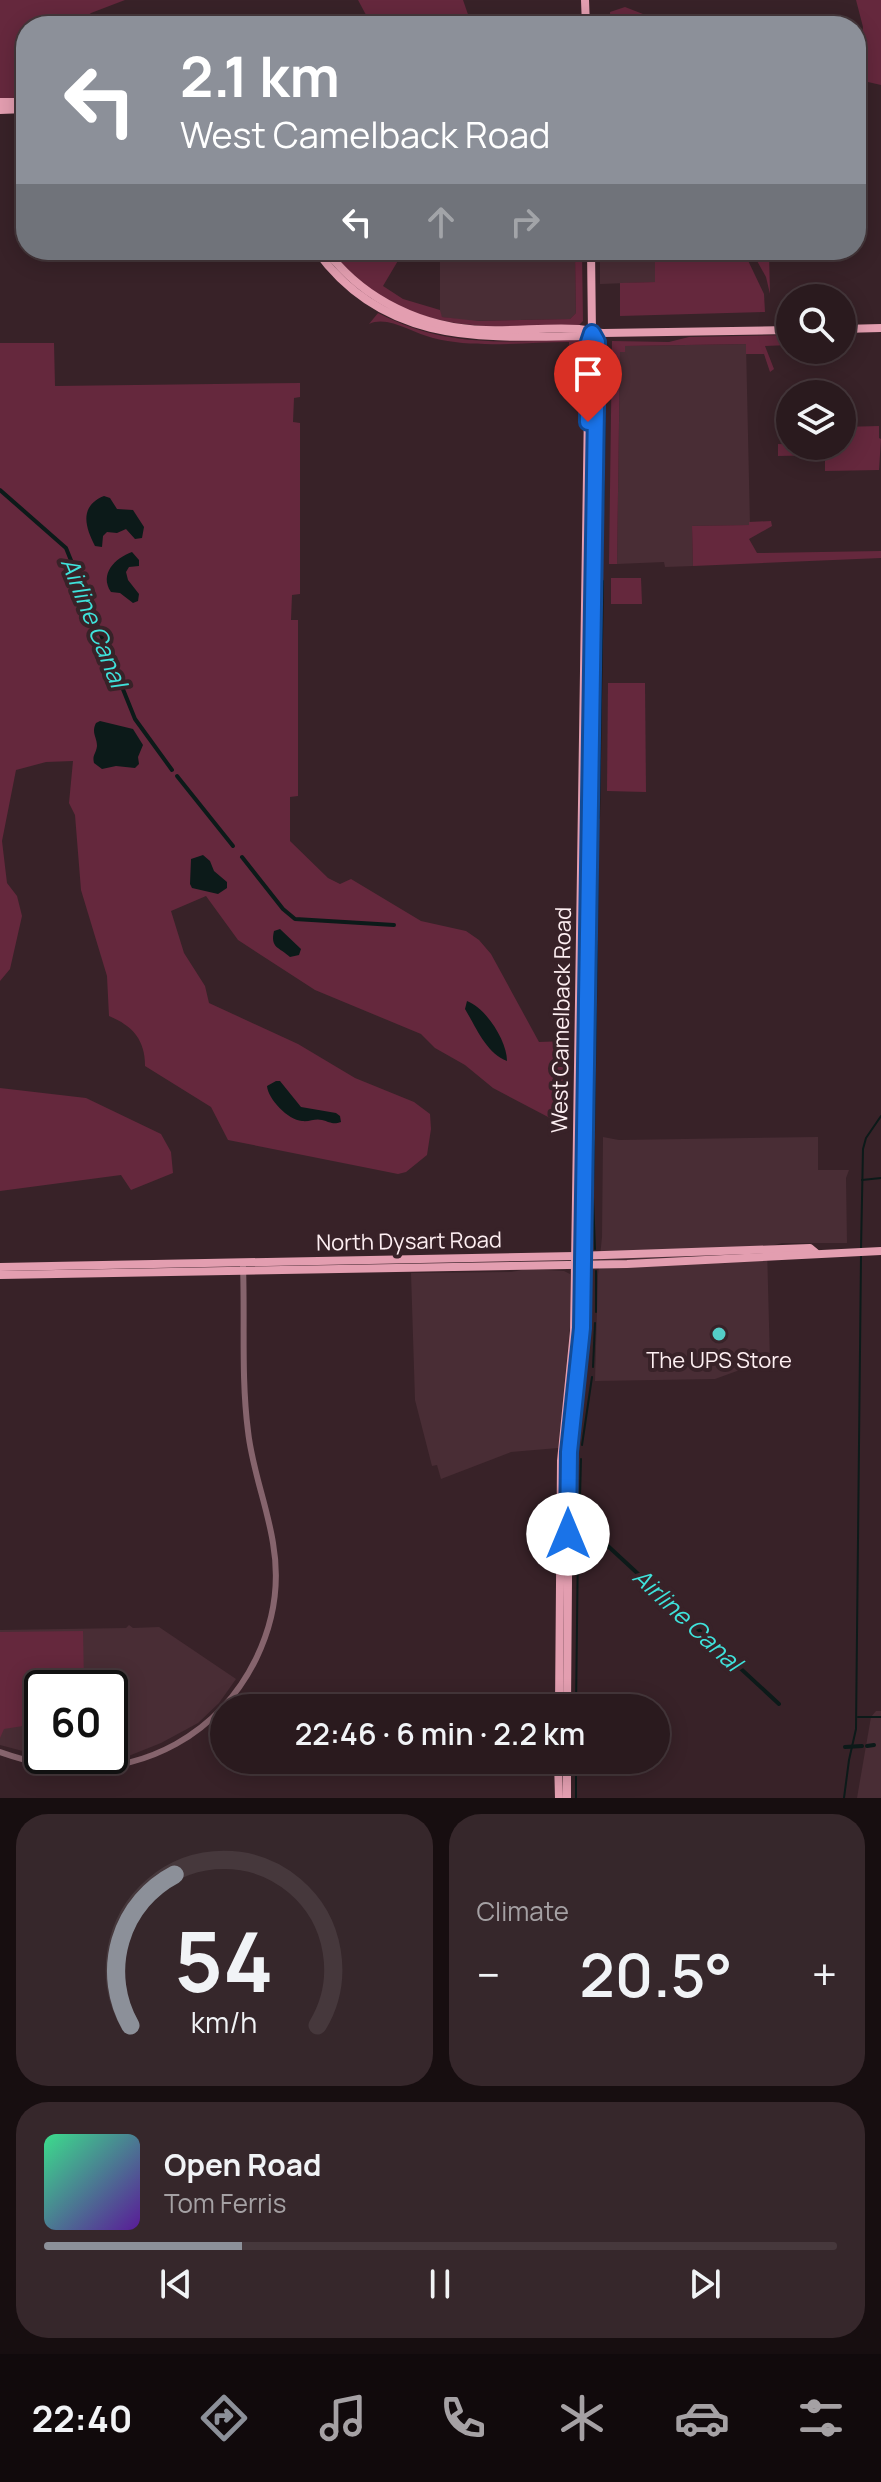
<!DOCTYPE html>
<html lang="en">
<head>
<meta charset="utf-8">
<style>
  body { margin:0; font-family:Manrope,sans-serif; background:#36272b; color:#f1f3f6; height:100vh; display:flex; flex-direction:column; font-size:30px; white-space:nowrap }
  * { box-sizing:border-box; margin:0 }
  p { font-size:26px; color:#a5a1a4 }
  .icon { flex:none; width:44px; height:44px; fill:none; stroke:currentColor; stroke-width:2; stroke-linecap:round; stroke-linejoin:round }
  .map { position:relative; height:1798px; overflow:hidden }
  .drawer { display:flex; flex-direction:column; gap:16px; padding:16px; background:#170e10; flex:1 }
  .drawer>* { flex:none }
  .banner { position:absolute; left:16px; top:16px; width:850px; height:244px; border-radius:32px; box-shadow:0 4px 20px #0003,0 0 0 2px #46383c; background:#8c9099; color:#fff; overflow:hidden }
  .controls { position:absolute; left:776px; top:284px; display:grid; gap:16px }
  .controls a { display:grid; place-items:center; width:80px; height:80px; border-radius:50%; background:#2a1a1e; box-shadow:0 4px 20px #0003,0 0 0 2px #46383c; font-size:40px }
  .speed { position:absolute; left:24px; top:1670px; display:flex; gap:16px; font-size:40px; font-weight:700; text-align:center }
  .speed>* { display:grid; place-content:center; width:104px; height:104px; border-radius:50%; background:#2a1a1e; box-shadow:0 4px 20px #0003,0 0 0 2px #46383c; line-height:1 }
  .speed .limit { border:4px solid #111; border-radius:12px; background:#fff; color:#111 }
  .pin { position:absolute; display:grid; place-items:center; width:68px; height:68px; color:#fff; margin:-82px -34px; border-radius:50% 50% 50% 0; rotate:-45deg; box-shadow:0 0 8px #0007 }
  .pin .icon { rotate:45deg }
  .me { position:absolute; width:88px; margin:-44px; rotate:0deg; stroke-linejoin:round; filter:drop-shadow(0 0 6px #0008) }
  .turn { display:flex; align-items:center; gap:28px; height:168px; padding:0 32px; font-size:36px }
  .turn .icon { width:104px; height:104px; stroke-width:2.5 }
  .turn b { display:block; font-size:56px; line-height:68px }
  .lanes { display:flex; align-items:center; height:76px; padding:0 32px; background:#0003; justify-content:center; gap:40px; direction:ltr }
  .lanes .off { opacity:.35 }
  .big { font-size:60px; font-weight:600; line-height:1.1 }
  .drawer .card { flex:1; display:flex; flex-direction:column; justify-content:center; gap:12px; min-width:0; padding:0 28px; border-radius:32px; background:#36272b }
  .drawer .dial { align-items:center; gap:0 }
  .dial svg { height:208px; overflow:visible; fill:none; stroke:#46383c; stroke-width:7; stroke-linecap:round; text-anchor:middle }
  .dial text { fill:#f1f3f6; stroke:none }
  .song { display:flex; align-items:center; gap:24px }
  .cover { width:96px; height:96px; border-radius:12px; background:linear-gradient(135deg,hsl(150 70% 55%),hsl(270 70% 35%)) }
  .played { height:8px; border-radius:4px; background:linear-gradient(90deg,#8c9099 25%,#46383c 25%) }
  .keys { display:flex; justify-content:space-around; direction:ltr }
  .heat { display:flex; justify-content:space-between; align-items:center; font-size:44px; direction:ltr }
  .drawer .tiles { flex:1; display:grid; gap:16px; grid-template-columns:1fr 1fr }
  .card:last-child { grid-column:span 2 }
  .trip { position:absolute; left:210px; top:1694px; width:460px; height:80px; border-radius:40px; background:#2a1a1e; box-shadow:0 4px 20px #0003,0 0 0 2px #46383c; font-weight:600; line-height:80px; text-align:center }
  .menu { display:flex; height:128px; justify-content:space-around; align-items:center; background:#110a0c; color:#a5a1a4 }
  .menu .icon { width:56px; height:56px }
  .menu .current { color:#8c9099 }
  .menu b { font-size:36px; color:#f1f3f6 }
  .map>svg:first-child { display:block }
</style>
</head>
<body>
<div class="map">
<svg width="881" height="1798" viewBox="0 0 881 1798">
  <rect width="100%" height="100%" fill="#382228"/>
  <!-- built -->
  <g fill="#492d35" fill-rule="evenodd">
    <path d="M600,250H655V282L600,284Z"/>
    <path d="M575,255L576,313L570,319L470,321L442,317L440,314V256L533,258Z"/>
    <path d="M746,344L750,525L692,526L693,566L665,567L664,562L617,564L620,352L625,346Z"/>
    <path d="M603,1137L619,1140L818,1137V1170H849L846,1178L847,1243H782L767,1247L770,1362L759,1363L715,1379L595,1381L598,1275L602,1237Z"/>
    <path d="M527,1269L564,1271L570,1274V1327L558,1448L511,1452L441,1479L437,1465L432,1466L415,1400L411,1273L511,1272Z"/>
    <path d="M129,1625L133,1628L159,1627L236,1679L219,1703L198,1723L161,1743L121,1759L96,1762H64L0,1745V1630L126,1628ZM42,1688H110V1756H42Z"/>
    <path d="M876,1711H881V1798H857L871,1717Z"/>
  </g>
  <!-- green -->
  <g fill="#65283d">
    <path d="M0,0H125L91,13L76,26H26V100H0Z"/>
    <path d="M358,0H463L472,26H372Z"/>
    <path d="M856,0H881V85L868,82L856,94L863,27Z"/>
    <path d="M625,7L661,21L663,26H611L610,12Z"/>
    <path d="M329,250H376L399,259L383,286L403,299L440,310L442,317L478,321L570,319L576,313L575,255L582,254L583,321L578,326C500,327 424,335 359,281C348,272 339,260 329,250Z"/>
    <path d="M445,250H529L533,258L429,257V253Z"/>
    <path d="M655,250H743L764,294L765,312L620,316V283L655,282Z"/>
    <path d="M751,250H829V251L769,253L770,294L766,277Z"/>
    <path d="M378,313C448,349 503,341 579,340L583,346V354H574V346H569V342C523,342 477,349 433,338C412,333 388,315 369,324Z"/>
    <path d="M790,335V345L765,346L774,369L770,372L764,354H746V344L625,346V352H620L617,564H609L612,341L669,342L689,337Z"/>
    <path d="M0,343H54L55,386L300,383V397L294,398L293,422L300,423V594L292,595L291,620H298V796L290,797V841L328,878L340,884L351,879L421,921L466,931L479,940L491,954L539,1042L567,1041L568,1122L555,1123L550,1118L493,1088L465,1065L435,1048L421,1034L315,990L238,940L206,896L171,911L184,953L205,986L209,1003L298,1044L355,1078L414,1102L430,1114L431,1129L427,1155L406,1172L398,1174L228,1140L211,1107L145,1066C145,1040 133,1026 109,1016L107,976L81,890L75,815L69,803L73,761L46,762L16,770L2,841L7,883L17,896L22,916L10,969L0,981Z"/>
    <path d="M879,426V438L881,439L879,470L825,471V455L778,456V444L842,446V427Z"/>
    <path d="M771,521L772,526L749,539L757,553L881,551V558L693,566L692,526L749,525V522Z"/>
    <path d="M611,578H641L642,604H611Z"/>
    <path d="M608,683H645L646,792L607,791Z"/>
    <path d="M0,1088L86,1098L161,1134L171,1152L173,1173L131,1190L121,1175L0,1191Z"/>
    <path d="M83,1631L84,1681L44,1685L42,1723L4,1729L0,1738V1632Z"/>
  </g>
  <!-- water -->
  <g fill="#0c1a19">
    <path d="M104,496L110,498L117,509L133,510L144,527L142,538L135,539L126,529L117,533L107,532L103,536L102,547L95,546C85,527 79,506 104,496Z"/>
    <path d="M132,552L139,560V566L129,567L126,572L128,580L139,594L138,601L133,603L120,593L111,592C99,574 115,558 132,552Z"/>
    <path d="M100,721L133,729L143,745L138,757L139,764L135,768L116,766L102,769L94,763C92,755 96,754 97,746C97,737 91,733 96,723Z"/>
    <path d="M203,855L210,861L214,871L227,882V888L218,894L192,888L190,884L191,859Z"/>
    <path d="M280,929L301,949L299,955L290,957C279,947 270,948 274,931Z"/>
    <path d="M467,1001C486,1008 507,1041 507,1061C486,1053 476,1027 465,1009Z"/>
    <path d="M276,1081H280L301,1107L336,1113L340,1116L341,1122C333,1125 330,1122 322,1120C315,1118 310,1122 302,1121C288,1120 268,1099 267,1086Z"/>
  </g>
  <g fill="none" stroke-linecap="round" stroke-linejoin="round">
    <!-- stream -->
    <g stroke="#0c1a19" stroke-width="2">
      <path d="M605,384L606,343"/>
      <path d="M604,464L605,401"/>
      <path d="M603,510L604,481"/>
      <path d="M602,558L603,526"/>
      <path d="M599,818L603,581"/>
      <path d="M597,931L598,826"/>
      <path d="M594,1134L597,941"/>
      <path d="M862,1180L881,1178"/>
      <path d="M593,1188L594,1141"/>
      <path d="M593,1198L595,1249"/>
      <path d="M861,1249L863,1149L866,1138L881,1116"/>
      <path d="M596,1271V1312"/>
      <path d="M593,1367L595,1323"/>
      <path d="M582,1445L592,1377"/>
      <path d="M580,1497L581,1459"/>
      <path d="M579,1530V1506"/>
      <path d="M576,1708L578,1541"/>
      <path d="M858,1717H881"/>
      <path d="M576,1760V1798"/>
      <path d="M844,1798L849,1760L856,1729L861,1256"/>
    </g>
    <!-- canal -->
    <g stroke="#0c1a19" stroke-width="4">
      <path d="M0,490L66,548L135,719L172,770"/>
      <path d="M177,776L233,846"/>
      <path d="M242,857L283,909L295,919L394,925"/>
      <path d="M596,1535L779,1704"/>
      <path d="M867,1746L874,1745"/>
      <path d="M845,1747L862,1746"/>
    </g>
    <!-- minor -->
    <g stroke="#86646d" stroke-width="6">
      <path d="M212,1719L224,1732"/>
      <path d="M0,1752C59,1773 120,1775 176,1744C246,1705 287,1623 273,1543C267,1505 252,1469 248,1431C241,1377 245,1321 243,1266"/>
      <path d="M267,1760C303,1775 340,1774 376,1760"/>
    </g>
    <!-- major -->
    <g stroke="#e39eb0" stroke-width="8">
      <path d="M585,0L586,26"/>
      <path d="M0,102H26"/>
      <path d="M0,110L26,109"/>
      <path d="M316,250C383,344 480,338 582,336L591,333"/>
      <path d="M326,250C363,300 424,329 486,330C517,331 549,327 579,329C588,330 595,333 603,333L790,330"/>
      <path d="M842,329L881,328"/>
      <path d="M0,1267L575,1256L810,1248L816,1253"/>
      <path d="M0,1275L627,1264L881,1251"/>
      <path d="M559,1708L561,1461L574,1331L589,342L592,333L591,250"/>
      <path d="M567,1708L569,1452L582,1328L597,342L592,333"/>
      <path d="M558,1760L559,1798"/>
      <path d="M567,1760V1798"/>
    </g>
  </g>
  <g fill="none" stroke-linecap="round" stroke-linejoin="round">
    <!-- route casing -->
    <g stroke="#114b97" stroke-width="20">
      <path id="route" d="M568,1534L569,1452L582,1328L597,342L592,333L589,342L588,422"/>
    </g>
    <!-- route -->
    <use href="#route" stroke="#1a73e8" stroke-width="14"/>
  </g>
  <!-- markers -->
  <circle fill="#54cdc7" stroke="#382228" stroke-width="3" cx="719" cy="1334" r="8"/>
  <g text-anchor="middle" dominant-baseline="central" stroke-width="8" stroke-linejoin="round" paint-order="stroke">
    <!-- street labels -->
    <g font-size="22" fill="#feeff2" stroke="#382228">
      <text transform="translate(561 1020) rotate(-89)">West Camelback Road</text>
      <text transform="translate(409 1241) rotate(-1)">North Dysart Road</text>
    </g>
    <!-- poi labels -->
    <g font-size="22" fill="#feeff2" stroke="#382228">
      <text x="719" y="1360">The UPS Store</text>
    </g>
    <!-- water labels -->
    <g font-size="24" font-style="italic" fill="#3fe2db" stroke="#382228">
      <text transform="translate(95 622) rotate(68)">Airline Canal</text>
      <text transform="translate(688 1619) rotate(43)">Airline Canal</text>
    </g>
  </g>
</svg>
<div class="controls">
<a><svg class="icon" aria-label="search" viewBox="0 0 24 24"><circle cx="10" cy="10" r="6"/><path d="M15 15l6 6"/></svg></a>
<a><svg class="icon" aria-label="layers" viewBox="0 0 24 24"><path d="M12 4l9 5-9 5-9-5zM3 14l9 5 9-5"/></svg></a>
</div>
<div class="speed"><div class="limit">60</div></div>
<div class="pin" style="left:588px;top:422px;background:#d93025"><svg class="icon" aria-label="arrive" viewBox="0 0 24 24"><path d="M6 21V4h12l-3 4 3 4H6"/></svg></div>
<svg class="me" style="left:568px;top:1534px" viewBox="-20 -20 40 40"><circle r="19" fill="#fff"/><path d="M0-13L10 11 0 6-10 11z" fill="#1a73e8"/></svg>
<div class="trip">22:46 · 6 min · 2.2 km</div>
<div class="banner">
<div class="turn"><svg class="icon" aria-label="left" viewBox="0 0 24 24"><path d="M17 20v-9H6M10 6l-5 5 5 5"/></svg><div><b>2.1 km</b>West Camelback Road</div></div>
<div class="lanes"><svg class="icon" aria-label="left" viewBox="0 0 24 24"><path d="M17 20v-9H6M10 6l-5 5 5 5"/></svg><svg class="icon off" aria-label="ahead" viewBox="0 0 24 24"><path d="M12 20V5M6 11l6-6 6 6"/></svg><svg class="icon off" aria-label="right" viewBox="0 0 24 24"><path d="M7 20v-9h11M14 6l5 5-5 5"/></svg></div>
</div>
</div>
<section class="drawer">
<div class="tiles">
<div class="card dial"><svg viewBox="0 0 100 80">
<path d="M14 69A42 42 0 1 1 86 69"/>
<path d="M14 69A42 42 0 0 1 31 11" stroke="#8c9099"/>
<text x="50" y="56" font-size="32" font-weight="700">54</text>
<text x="50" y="72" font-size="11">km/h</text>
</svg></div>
<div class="card"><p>Climate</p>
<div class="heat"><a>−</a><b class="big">20.5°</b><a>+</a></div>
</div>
<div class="card">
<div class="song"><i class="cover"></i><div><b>Open Road</b><p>Tom Ferris</p></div></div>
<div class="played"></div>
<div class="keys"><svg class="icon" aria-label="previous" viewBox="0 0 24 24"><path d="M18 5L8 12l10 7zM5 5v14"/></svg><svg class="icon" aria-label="pause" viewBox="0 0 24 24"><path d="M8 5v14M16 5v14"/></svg><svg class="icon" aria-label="next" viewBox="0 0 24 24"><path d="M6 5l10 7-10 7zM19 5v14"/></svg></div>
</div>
</div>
</section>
<nav class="menu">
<b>22:40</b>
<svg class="icon current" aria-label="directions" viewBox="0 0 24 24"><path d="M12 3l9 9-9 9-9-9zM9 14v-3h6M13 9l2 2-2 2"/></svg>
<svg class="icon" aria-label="music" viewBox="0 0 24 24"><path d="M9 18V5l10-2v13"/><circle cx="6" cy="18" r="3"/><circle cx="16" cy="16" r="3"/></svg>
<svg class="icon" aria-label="phone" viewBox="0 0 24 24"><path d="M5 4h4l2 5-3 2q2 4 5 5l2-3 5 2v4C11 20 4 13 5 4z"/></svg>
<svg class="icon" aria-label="climate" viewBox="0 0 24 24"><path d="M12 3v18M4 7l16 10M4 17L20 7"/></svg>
<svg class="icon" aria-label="car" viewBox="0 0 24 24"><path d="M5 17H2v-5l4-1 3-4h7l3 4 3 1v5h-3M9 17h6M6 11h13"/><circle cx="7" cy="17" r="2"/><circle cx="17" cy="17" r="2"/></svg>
<svg class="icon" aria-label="filters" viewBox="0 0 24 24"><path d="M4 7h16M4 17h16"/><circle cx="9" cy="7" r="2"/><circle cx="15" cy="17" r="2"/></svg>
</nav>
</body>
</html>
